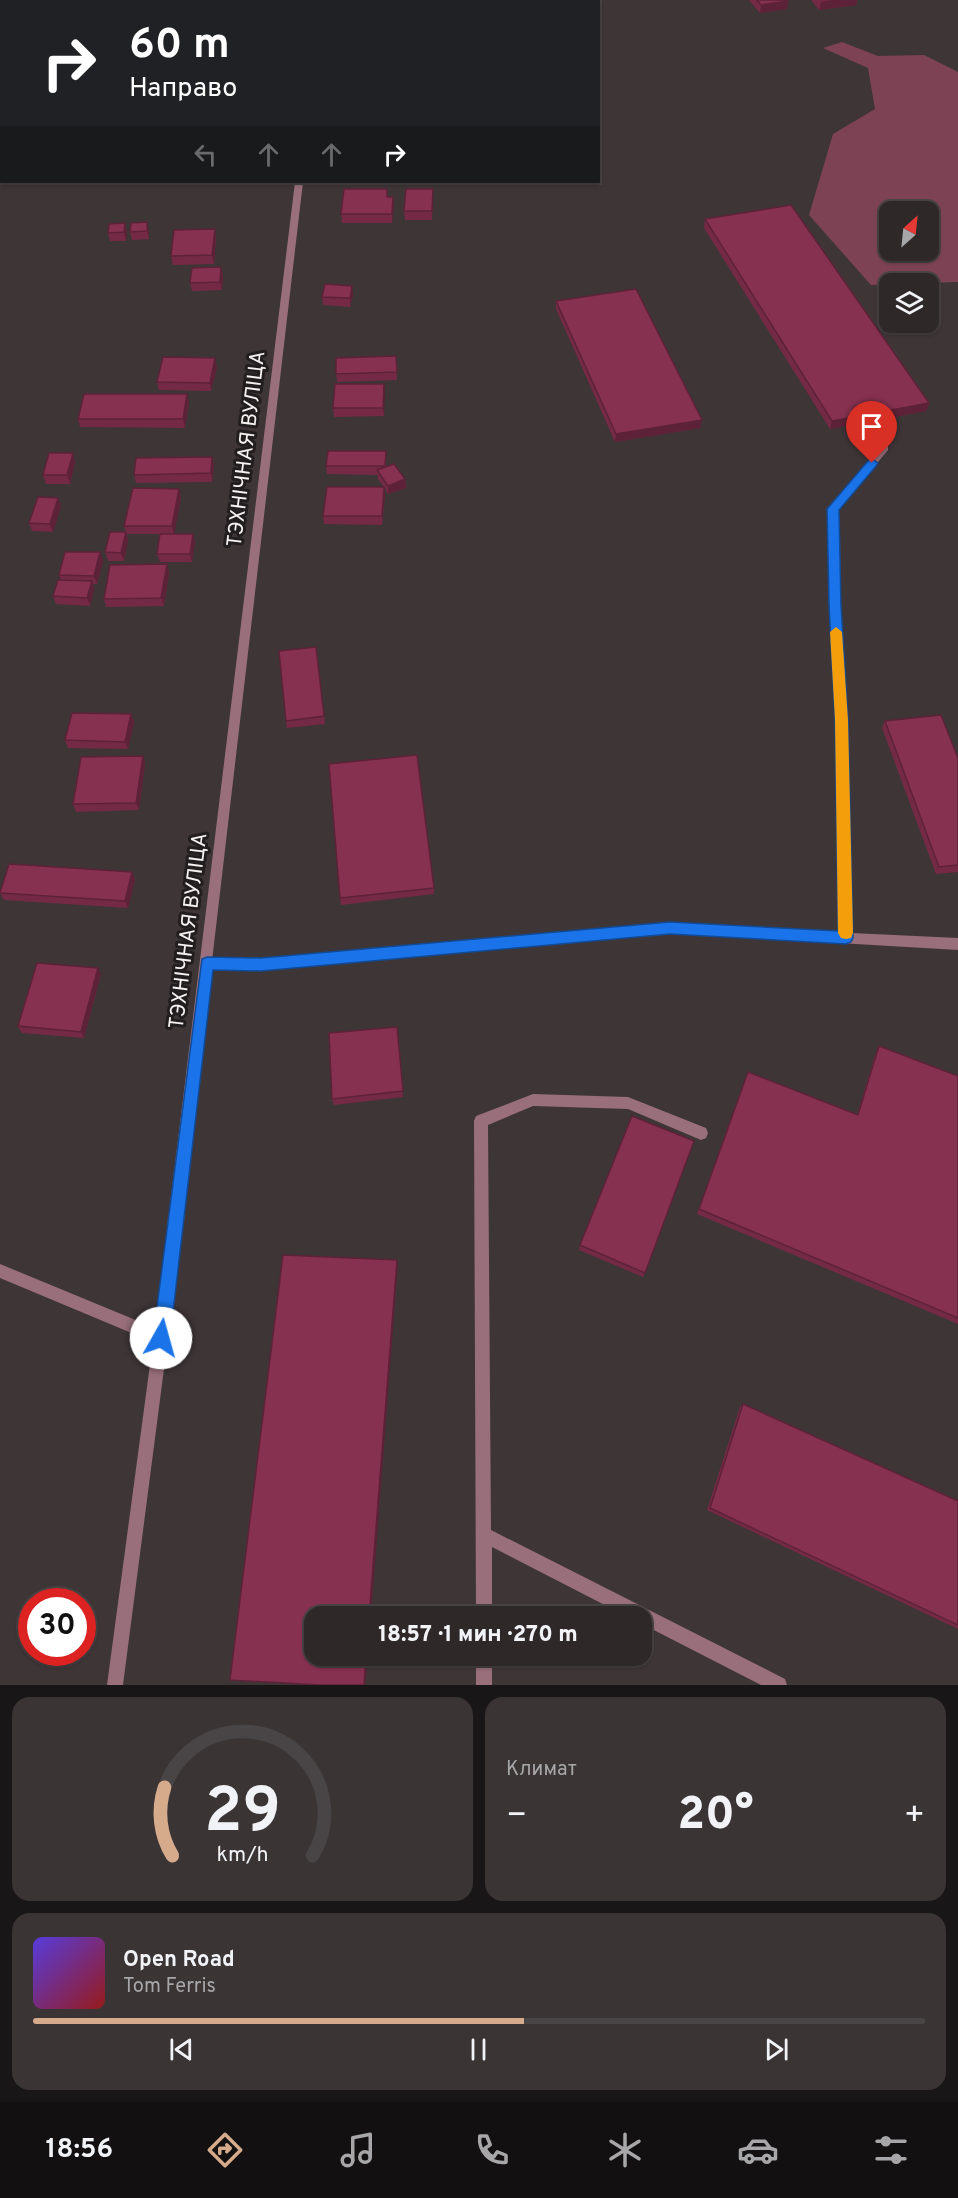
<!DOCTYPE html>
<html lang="ru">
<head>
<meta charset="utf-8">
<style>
  body { margin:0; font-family:Overpass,sans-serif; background:#3a3435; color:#f1f3f6; height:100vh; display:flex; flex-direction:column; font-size:22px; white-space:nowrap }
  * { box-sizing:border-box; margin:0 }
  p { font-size:20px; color:#a7a6a8 }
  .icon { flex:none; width:33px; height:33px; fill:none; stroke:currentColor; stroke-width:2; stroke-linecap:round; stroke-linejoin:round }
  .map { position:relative; height:1685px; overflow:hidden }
  .drawer { display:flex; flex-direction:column; gap:12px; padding:12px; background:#191617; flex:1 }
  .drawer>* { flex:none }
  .top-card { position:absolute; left:0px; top:0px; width:600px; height:183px; box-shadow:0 2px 4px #0004,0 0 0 2px #494446; background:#202124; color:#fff; overflow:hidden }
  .needle { width:39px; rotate:27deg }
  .buttons { position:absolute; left:879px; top:201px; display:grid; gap:12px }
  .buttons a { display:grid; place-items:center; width:60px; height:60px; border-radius:12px; background:#2e2829; box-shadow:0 2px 4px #0004,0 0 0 2px #494446; font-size:30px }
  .speed { position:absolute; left:18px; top:1588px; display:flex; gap:12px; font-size:30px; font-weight:700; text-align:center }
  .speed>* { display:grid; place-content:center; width:78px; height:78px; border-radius:50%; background:#2e2829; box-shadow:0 2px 4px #0004,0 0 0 2px #494446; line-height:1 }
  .speed .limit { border:9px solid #d22; background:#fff; color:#111 }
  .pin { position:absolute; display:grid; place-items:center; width:51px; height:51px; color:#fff; margin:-62px -26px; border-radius:50% 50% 50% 0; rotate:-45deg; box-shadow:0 0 6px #0007 }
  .pin .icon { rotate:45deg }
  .me { position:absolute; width:66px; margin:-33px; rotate:7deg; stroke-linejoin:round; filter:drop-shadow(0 0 4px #0008) }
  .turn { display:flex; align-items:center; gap:21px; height:126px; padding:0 30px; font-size:27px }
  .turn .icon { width:78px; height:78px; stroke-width:2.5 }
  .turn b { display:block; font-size:42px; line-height:51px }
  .lanes { display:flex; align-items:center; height:57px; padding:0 30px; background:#0003; justify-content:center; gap:30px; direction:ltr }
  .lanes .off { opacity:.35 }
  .big { font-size:45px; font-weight:800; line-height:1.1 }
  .drawer .tile { flex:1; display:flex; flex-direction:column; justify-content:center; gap:9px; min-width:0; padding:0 21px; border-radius:18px; background:#3a3435 }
  .drawer .dial { align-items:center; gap:0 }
  .dial svg { height:156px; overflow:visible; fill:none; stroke:#494446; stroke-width:7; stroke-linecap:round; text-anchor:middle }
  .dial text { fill:#f1f3f6; stroke:none }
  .song { display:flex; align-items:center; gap:18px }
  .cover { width:72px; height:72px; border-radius:9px; background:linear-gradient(135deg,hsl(250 70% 55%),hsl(0 70% 35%)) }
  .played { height:6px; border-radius:3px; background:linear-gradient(90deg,#d6ab8b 55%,#494446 55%) }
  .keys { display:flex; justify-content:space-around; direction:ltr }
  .heat { display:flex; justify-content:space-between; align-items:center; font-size:33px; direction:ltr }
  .drawer .tiles { flex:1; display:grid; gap:12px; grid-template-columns:1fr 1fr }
  .tile:last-child { grid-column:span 2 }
  .trip { position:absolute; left:304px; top:1606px; width:348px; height:60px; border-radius:18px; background:#2e2829; box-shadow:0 2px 4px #0004,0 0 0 2px #494446; font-weight:800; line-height:60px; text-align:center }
  .menu { display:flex; height:96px; justify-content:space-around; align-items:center; background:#121010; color:#a7a6a8 }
  .menu .icon { width:42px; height:42px }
  .menu .on { color:#d6ab8b }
  .menu b { font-size:27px; color:#f1f3f6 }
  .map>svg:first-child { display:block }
</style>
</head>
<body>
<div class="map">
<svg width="958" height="1685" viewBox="0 0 958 1685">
  <rect width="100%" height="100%" fill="#3e3537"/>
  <!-- green -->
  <path fill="#7d4355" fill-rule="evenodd" d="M842,42L878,56L924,55L958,72V282L871,285L809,215L833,134L875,109L868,68L823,48ZM890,212H928V250H890Z"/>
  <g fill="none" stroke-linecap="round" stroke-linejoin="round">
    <!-- lane -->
    <g fill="#986f7a" fill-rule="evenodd">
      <path d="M885,445L888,446V450L838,510L840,605L848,721L852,933L958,938V950L670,933L261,971L203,967L201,963L203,959L207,957L261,959L670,923L840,932L836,721L830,605L828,509L882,446Z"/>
      <path d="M533,1094L628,1097L706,1128L708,1133L706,1138L701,1140L628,1109L533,1106L488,1125L491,1530L785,1679L787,1685H761L642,1624V1617H628L492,1547V1617H476L474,1121L476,1116Z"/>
      <rect x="476" y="1656" width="16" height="29"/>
    </g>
    <!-- street -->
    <g fill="#986f7a" fill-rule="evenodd">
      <rect x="317" y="0" width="8" height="2"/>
      <path d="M295,182H303L168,1338L123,1685H107L153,1342L0,1278V1264L155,1328Z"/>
    </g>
  </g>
  <!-- wall -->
  <g fill="#742a45">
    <path d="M749,0H787L788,1L787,9L760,13Z"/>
    <path d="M811,0H857L856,5L819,10Z"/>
    <path d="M388,197L394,205L392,223H342L341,214Z"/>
    <path d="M433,198L432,220H405L404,211Z"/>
    <path d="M705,219L929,403L926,411L830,429L704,228Z"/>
    <path d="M149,231V239L132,240L130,232Z"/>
    <path d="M127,232L126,241H110L108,233Z"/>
    <path d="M216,237L214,264L173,265L171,256Z"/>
    <path d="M223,275L222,290L192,291L190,283Z"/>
    <path d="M353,294L350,307L323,305L322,297Z"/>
    <path d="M556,301L700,428L615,442L556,309Z"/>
    <path d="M396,356L397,380L337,382L336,374Z"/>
    <path d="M217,367L211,391L159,390L157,382Z"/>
    <path d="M384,384V416L334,417L333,408Z"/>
    <path d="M189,402L185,428L80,427L78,419Z"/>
    <path d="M386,451V467L405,479L406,488L388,494L384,487L385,496L382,525L324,524L323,516L384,487L378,479V475L327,474L326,466Z"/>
    <path d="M73,453L75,462L70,484H46L43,475Z"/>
    <path d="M212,457L214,465L212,482L136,483L134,475Z"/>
    <path d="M179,489L181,497L174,534H193L195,542L192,562H160L157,554L160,534H127L124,526Z"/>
    <path d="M61,506L53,532L32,531L29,523Z"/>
    <path d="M126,532L128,540L124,561H108L105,552Z"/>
    <path d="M100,552L103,561L97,584H93L94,589L90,606L56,604L53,596L61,580L59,575Z"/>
    <path d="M167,564L169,572L164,606L106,607L104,599Z"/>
    <path d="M316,647L325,724L287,728L286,721Z"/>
    <path d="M131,714L134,722L128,749L68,748L65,740Z"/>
    <path d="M885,721L958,758V872L936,874L882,728Z"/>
    <path d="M143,756L145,763L139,810L76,812L73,804Z"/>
    <path d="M135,879L128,908L4,900L0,893Z"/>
    <path d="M434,888V894L341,905L340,898Z"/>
    <path d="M101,974L84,1038L22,1033L18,1026Z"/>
    <path d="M397,1027L403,1097L334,1105L332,1099Z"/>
    <path d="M879,1046L958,1076V1324L697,1214L746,1078L857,1115L876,1052Z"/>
    <path d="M694,1141L643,1277L579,1250L580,1245Z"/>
    <path d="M743,1404L958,1501V1629L707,1510L740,1407Z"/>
  </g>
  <!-- shaded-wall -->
  <g fill="#5e2238">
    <path d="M832,0H857L856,5L819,10L821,2Z"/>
    <path d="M788,1L787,9L760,13L761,5Z"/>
    <path d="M393,197L394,205L392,223V214Z"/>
    <path d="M147,222L149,231V239L147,231Z"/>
    <path d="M125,223L127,232L126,241L124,232Z"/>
    <path d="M215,229L216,237L214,264L212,255Z"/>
    <path d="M221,267L223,275L222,290L220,282Z"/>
    <path d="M352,286L353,294L350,307V298Z"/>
    <path d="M215,358L217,367L211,391L210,383Z"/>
    <path d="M384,384L385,392L384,416L383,408Z"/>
    <path d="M187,394L189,402L185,428L183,419Z"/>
    <path d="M929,403L926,411L830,429L832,421Z"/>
    <path d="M702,420L700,428L615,442L616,434Z"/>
    <path d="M73,453L75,462L70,484L67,475Z"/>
    <path d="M212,457L214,465L212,482L211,473Z"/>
    <path d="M405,479L406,488L388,494V486Z"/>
    <path d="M384,487L385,496L382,525V516Z"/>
    <path d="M179,489L181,497L174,535L172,526Z"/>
    <path d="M58,498L61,506L53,532L50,524Z"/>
    <path d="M126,532L128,540L124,561L121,553Z"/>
    <path d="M193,534L195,542L192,562L190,554Z"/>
    <path d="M100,552L103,561L97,584L94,576Z"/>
    <path d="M167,564L169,572L164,606L161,598Z"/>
    <path d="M92,581L94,589L90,606L87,598Z"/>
    <path d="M131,714L134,722L128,749L125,742Z"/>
    <path d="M143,756L145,763L139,810L136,803Z"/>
    <path d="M132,872L135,879L128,908L125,901Z"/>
    <path d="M98,968L101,974L84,1038L81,1032Z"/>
    <path d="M397,1260L398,1264L371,1617H369Z"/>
    <path d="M366,1656H368L365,1685H364Z"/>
  </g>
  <!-- building -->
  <g fill="#873150" stroke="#5e2238" stroke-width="1.5">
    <path d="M757,0H787L788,1L761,5Z"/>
    <path d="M344,189H387V197H393L392,214H341Z"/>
    <path d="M406,189H433L432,211H404Z"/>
    <path d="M791,205L929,403L832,421L705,219Z"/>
    <path d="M147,222V231L130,232L131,223Z"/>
    <path d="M125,223L124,232L108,233L109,224Z"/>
    <path d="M215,229L212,255L171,256L174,230Z"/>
    <path d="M221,267L220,282L190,283L192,268Z"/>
    <path d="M325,284L352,286L350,298L322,297Z"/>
    <path d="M636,289L702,420L616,434L556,301Z"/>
    <path d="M396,356L397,372L336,374V358Z"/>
    <path d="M163,357L215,358L210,383L157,382Z"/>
    <path d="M335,384H384L383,408H333Z"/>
    <path d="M84,394H187L183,419H78Z"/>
    <path d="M328,451H386L385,466H326Z"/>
    <path d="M49,453H73L67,475H43Z"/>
    <path d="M212,457L211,473L134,475L136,458Z"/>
    <path d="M394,464L405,479L388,486L377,470Z"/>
    <path d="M327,487H384L382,516H323Z"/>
    <path d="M133,488L179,489L172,526H124Z"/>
    <path d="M38,497L58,498L50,524L29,523Z"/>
    <path d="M110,532H126L121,553L105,552Z"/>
    <path d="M160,534H193L190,554H157Z"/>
    <path d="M65,552H100L94,576L59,575Z"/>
    <path d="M167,564L161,598L104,599L110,565Z"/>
    <path d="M58,580L92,581L87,598L53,596Z"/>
    <path d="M316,647L324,716L286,721L279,651Z"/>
    <path d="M72,713L131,714L125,742L65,740Z"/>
    <path d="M941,715L958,758V865L939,867L885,721Z"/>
    <path d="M417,755L434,888L340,898L329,764Z"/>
    <path d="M143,756L136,803L73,804L81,757Z"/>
    <path d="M9,864L132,872L125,901L0,893Z"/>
    <path d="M37,963L98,968L81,1032L18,1026Z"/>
    <path d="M397,1027L403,1091L332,1099L329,1033Z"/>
    <path d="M879,1046L958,1076V1318L699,1209L748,1072L858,1115Z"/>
    <path d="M632,1116L694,1141L645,1273L580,1245Z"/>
    <path d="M283,1255L397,1260L369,1617H315V1656H366L364,1685H321L230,1680Z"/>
    <path d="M743,1404L958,1501V1625L710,1508Z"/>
  </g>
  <!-- route -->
  <path fill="#1a73e8" stroke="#114b97" stroke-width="1.5" d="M872,459L878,463L876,466L839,510L841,605L848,720L853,938L851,942L846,944L670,934L261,971L213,970L170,1338L167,1344L161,1346L155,1344L153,1338L202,959L207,957L261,958L670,922L838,931L835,720L829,605L827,509L868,461Z"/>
  <!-- slow -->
  <path fill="#f59e0b" d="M836,627L842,632L848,720L853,933L851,938L846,939L841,938L838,933L835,720L830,632Z"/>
  <g text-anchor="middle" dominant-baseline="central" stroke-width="6" stroke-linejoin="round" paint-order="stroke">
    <!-- street labels -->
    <g font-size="21" fill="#f7f1f2" stroke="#221e1f">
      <text transform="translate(247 449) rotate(-83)">ТЭХНІЧНАЯ ВУЛІЦА</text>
      <text transform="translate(189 931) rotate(-83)">ТЭХНІЧНАЯ ВУЛІЦА</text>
    </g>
  </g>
</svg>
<div class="buttons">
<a><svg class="needle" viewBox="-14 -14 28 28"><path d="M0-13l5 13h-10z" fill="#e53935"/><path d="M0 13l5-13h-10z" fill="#a7a6a8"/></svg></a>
<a><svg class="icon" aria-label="layers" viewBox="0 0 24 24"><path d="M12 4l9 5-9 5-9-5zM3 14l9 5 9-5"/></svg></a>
</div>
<div class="speed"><div class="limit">30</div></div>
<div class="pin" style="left:872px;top:463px;background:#d93025"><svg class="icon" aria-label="arrive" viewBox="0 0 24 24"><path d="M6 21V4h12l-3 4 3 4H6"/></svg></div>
<svg class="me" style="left:161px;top:1338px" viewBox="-20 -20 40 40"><circle r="19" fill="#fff"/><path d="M0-13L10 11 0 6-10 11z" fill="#1a73e8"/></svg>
<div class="trip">18:57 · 1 мин · 270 m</div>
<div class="top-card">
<div class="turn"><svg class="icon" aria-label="right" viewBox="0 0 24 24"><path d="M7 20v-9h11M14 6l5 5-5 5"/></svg><div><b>60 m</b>Направо</div></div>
<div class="lanes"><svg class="icon off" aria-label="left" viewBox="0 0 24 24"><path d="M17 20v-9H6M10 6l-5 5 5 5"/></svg><svg class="icon off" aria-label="ahead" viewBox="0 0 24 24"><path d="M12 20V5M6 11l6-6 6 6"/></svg><svg class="icon off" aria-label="ahead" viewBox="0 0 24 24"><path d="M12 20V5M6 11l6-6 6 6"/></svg><svg class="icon" aria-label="right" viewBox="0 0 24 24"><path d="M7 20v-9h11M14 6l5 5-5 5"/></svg></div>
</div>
</div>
<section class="drawer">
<div class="tiles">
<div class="tile dial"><svg viewBox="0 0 100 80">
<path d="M14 69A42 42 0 1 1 86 69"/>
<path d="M14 69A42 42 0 0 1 10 34" stroke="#d6ab8b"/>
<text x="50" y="56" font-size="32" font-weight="700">29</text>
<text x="50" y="72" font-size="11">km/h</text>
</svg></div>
<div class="tile"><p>Климат</p>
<div class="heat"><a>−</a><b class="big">20°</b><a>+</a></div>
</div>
<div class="tile">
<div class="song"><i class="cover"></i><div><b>Open Road</b><p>Tom Ferris</p></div></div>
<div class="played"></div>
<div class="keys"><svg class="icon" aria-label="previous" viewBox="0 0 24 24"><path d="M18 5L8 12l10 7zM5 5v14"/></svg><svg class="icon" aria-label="pause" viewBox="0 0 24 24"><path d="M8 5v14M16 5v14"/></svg><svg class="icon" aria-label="next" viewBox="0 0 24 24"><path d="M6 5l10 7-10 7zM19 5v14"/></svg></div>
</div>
</div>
</section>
<nav class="menu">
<b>18:56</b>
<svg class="icon on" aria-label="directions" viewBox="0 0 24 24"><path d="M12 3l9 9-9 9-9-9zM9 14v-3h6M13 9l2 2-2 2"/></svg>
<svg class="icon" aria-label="music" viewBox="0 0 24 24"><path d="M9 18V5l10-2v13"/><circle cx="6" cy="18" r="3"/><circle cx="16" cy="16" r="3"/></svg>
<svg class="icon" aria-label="phone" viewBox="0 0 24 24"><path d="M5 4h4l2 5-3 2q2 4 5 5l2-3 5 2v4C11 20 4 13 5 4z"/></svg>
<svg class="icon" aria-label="climate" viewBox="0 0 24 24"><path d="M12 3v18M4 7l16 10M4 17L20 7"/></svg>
<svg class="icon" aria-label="car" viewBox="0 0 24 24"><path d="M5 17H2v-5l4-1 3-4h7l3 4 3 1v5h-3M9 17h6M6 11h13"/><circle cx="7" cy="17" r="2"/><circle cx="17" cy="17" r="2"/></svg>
<svg class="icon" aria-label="filters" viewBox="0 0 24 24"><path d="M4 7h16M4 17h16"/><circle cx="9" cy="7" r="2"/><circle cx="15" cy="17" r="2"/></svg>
</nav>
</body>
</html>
